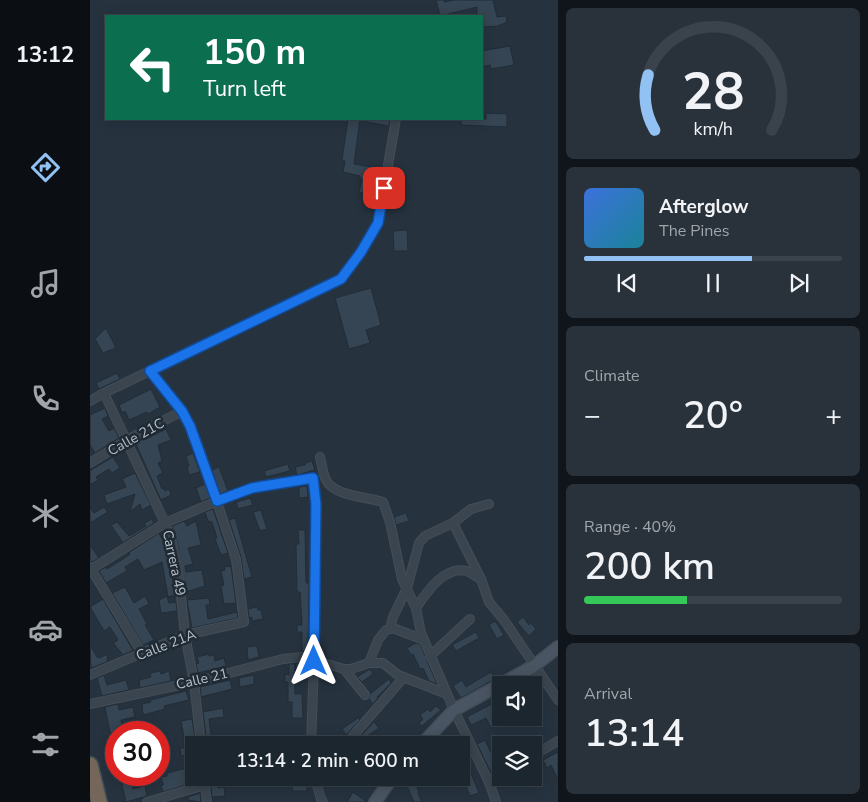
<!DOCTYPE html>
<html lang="en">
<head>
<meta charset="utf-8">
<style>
  body { margin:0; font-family:"Nunito Sans",sans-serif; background:#29323b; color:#f1f3f6; height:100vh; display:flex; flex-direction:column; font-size:19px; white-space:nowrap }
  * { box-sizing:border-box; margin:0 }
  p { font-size:16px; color:#a0a5aa }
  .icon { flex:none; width:28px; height:28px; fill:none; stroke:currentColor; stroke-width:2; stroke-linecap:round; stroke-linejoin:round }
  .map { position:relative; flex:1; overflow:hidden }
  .panel { display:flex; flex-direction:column; gap:8px; padding:8px; background:#0f151a; width:310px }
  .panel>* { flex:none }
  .top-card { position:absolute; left:15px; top:15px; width:378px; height:105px; border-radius:0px; box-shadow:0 2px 12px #0003,0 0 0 1px #3a434b; background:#0b6e4f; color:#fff; overflow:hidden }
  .tools { position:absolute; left:402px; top:676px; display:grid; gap:10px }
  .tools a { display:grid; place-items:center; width:50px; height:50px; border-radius:0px; background:#1c262f; box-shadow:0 2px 12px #0003,0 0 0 1px #3a434b; font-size:25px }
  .speed { position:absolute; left:15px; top:721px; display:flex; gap:10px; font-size:25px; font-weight:700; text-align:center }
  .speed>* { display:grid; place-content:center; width:65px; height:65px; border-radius:50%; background:#1c262f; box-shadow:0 2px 12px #0003,0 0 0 1px #3a434b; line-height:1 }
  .speed .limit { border:8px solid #d22; background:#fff; color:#111 }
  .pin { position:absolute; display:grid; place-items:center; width:42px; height:42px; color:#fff; margin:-21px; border-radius:10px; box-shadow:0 2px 8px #0006 }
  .me { position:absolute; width:55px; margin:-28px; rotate:0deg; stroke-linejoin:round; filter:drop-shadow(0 0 4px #0008) }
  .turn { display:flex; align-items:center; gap:18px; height:105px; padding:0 15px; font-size:22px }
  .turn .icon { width:65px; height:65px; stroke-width:2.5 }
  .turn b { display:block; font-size:35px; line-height:42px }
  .big { font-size:38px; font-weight:600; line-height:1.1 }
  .panel .widget { flex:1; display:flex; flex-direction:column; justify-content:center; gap:8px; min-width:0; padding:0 18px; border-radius:8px; background:#29323b }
  .panel .dial { align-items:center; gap:0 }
  .dial svg { height:130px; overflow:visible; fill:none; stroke:#3a434b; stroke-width:7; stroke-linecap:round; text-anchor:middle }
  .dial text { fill:#f1f3f6; stroke:none }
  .song { display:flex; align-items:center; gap:15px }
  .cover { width:60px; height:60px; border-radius:8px; background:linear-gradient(135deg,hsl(220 70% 55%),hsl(190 70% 35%)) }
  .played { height:5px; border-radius:2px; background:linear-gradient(90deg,#92c2f3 65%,#3a434b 65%) }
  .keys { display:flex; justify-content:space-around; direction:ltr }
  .heat { display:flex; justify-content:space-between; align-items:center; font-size:28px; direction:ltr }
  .charge { height:8px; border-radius:4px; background:linear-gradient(90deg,#34c759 40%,#3a434b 0) }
  .trip { position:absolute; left:95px; top:736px; width:285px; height:50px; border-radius:0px; background:#1c262f; box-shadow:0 2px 12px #0003,0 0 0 1px #3a434b; font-weight:600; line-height:50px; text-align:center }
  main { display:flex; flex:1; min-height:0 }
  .tab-bar { display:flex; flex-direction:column; width:90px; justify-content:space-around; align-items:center; background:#0b0f13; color:#a0a5aa }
  .tab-bar .icon { width:35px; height:35px }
  .tab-bar .on { color:#92c2f3 }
  .tab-bar b { font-size:22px; color:#f1f3f6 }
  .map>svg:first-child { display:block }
</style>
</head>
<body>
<main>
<nav class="tab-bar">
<b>13:12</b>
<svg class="icon on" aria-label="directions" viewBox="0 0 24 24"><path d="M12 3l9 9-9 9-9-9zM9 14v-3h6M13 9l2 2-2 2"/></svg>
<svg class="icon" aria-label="music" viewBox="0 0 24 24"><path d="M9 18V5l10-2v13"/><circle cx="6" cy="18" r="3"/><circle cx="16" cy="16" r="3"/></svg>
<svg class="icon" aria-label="phone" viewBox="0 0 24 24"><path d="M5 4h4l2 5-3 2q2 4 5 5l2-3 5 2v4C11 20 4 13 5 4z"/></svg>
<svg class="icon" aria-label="climate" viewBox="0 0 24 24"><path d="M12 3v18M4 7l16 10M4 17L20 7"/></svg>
<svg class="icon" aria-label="car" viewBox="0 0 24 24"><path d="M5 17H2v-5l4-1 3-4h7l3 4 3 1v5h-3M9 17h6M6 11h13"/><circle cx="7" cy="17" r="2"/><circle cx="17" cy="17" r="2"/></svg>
<svg class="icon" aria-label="filters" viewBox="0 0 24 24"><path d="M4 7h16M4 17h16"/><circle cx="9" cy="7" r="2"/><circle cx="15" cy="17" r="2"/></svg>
</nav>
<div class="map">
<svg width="468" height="802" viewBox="0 0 468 802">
  <rect width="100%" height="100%" fill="#26333f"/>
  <!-- building -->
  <g fill="#364553" stroke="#212c36">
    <path d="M346,0H354V2L364,0H403L407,17L416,16L417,22L408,26L391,27V16H387V7L350,16Z"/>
    <path d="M420,46L424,65L401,69L400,65L391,67V51Z"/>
    <path d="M396,113L417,114V127L371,125V119H396Z"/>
    <path d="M258,119H270L264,164L289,168L287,181H285L281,195L269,192L272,179L270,178V176L253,172L255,161L252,160Z"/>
    <path d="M277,119H300L299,126L277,122Z"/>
    <path d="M317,230L318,251H304L303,231Z"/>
    <path d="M281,288L291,325L276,330L280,343L259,349L245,298Z"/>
    <path d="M16,328L26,348L13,353L5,339Z"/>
    <path d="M27,373L30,379L9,389L6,383Z"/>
    <path d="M61,389L70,407L58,414L57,412L39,420L35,411L32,413L29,405Z"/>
    <path d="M15,408L18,416L12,419L19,431L24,428L29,438L5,453L0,445V415Z"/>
    <path d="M76,429L81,440L68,445L72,461L68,463L73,473L67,476L72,489L74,488L75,491L79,489L81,495L71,500L45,442L54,439V440Z"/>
    <path d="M103,453L110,472L99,475L97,467L99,466L96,456Z"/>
    <path d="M23,457L30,468L22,473L19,469L6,477L8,480L0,485V469L1,470Z"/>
    <path d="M222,461L225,470L207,475L205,467L215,465V463Z"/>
    <path d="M198,464L200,471L176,477L174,471Z"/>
    <path d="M129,467L138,491L130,494L122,470Z"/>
    <path d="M45,473L61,505L52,510L50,504L40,512L45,494L17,504L14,495L36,487L32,479Z"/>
    <path d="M115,484L120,498L111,502L106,488Z"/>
    <path d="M217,486L218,497L209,498V487Z"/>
    <path d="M160,498L163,505L148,509L146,502Z"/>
    <path d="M14,507L18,512L0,523V508L4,513Z"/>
    <path d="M123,509L138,553L131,555L125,539L127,538L122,522L118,521L115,512Z"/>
    <path d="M171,510L177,529L170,531L163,512Z"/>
    <path d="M316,513L319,521L306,525L304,517Z"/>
    <path d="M145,518L162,577L154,579L151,557L139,520Z"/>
    <path d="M62,519L64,523L33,543L21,525L27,522L39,536L56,526L54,523Z"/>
    <path d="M94,521L97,526L106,521L111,545L98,548L103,564L95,566L96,572L112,570L115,586L96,592L87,541L82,526Z"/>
    <path d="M208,530H215L216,583H219L218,653L212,651V632H207V625H212L210,592H207L206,544H209Z"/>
    <path d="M69,533L78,551L85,595L78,597L72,562L54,570L48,559L35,567L37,571L16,583L9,571L16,567L17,569L33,559L40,554L38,553Z"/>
    <path d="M0,545L9,558L2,562L0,561Z"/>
    <path d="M141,566L146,603L134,604L131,586L134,585L131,571L135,570L134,567Z"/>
    <path d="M35,587L44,603L55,596L59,604L49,609L57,624L55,625L64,640L53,645L22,593Z"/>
    <path d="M77,596L79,603L86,602L87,611L71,613L69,600Z"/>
    <path d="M119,598L120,605H116L118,619L147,612L148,618L102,628L97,600Z"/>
    <path d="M13,599L43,650H44L33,655L23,643L28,640L20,627L14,631L0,607Z"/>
    <path d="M167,607L168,610H171L173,619L162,621V617L159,618L158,609Z"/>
    <path d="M433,617L439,625L441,623L446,629L439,636L427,622Z"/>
    <path d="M403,622H406L414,635L407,639L399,625Z"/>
    <path d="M386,632L389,638L366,651L362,645Z"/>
    <path d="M326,643L330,644L347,684L339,681L333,668L330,669L323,654L321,655L317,648Z"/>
    <path d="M0,645L7,657L9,658L18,654L17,662L1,668Z"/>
    <path d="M164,646H167L169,657L158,660L157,647Z"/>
    <path d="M119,654V656L124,655L125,661L134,658L136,666L108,673L106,664L109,663L107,657Z"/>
    <path d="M206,663L218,664V672L206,671Z"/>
    <path d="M199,664H205V694H212L213,718H202V702H198V682H195V674L199,675Z"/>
    <path d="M280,669L283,674L272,682L267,677Z"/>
    <path d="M70,671L71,674L79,671L81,681L50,688L49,680L61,677L60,673Z"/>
    <path d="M401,672L405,679L371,698L363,686L372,680L376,687Z"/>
    <path d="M14,675L17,685L36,680L39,690L12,696L7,678Z"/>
    <path d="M164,675V684L150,687L149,678Z"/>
    <path d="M299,679L301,683L287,697L288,698L283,704L279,699L280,694Z"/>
    <path d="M140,680L142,689L111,697L110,687Z"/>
    <path d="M96,691L99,700L74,706L75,709L53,715L52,704L61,702L60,700Z"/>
    <path d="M411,699V710L404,714L409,724L401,728L396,718L381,725L377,717Z"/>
    <path d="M28,704L29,710L43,707L45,717L31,720L34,732H26V747H23L15,707Z"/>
    <path d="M346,706L351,710L332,726L329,723L333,719L330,715L338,709L340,712Z"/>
    <path d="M133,708L134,717L119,719L121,735L116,736L113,712Z"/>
    <path d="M268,718L270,720L256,735L252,729Z"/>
    <path d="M102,719L105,738L104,755L91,756L90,748H96L91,721Z"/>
    <path d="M284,722L289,728L273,739L276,742L272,745H268L265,742Z"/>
    <path d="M367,735L370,743L360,745L358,739Z"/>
    <path d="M395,740L404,759L406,757L410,766L400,771L387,744Z"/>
    <path d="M371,748L389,793L380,796L375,784L371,785Z"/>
    <path d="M468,752V780L461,765L457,768L453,760Z"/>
    <path d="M104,766V778H109V781L73,792L71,785H73L71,777L77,776V773Z"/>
    <path d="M30,775H40L43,789L55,786L57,796L36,802Z"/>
    <path d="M120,778H127L128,788L134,787L135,796L122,797Z"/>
    <path d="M203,778H211V782H217V791H202Z"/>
    <path d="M324,780L329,792L328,793L332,802H324L316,784Z"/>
    <path d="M263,792L277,802H257Z"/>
    <path d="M110,793L111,802L98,800V797Z"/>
  </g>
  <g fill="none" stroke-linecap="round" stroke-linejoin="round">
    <!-- street casing -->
    <g stroke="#444e58" stroke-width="10">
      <g id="street">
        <path d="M14,393L75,523L82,542L89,577L95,635L104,682L111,745"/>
        <path d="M0,401L14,393L251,279L271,252L288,223L306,119"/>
        <path d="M230,457C232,465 233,474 236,480C244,496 277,497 293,502L300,522L312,579L326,608L331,633L364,710L399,782L406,802"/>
        <path d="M0,463L37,440L92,411"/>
        <path d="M363,523L391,579L399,602L414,620L468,700"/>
        <path d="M0,567L52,653"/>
        <path d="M0,570L75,523L127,501L162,488L223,478L226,504L224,661L221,745"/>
        <path d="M326,608C336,593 354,565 377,571C382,573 386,577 391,579"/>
        <path d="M300,629L303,617L317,588L329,543L335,536L363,523L381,509L399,504"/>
        <path d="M340,656L380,619"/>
        <path d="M279,663L288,640L296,630L303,628L334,640"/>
        <path d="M254,669L275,695"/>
        <path d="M0,675L95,635L154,622L146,559L109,448L100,425L92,411L59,371"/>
        <path d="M0,704L104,682L193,659L213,657L254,669H261L279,663H293L308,675L357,694"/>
        <path d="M262,737L314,677"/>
        <path d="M444,755L468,741"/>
        <path d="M114,778L117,802"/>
        <path d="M225,778L231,799L233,802"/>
        <path d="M399,782L411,775"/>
        <path d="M57,802L115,785"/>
      </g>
    </g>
    <!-- secondary casing -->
    <g stroke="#444e58" stroke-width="14">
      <g id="secondary">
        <path d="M331,745L364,710L444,666L468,647"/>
        <path d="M285,802L302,778"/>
      </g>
    </g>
    <!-- highway casing -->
    <g stroke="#455059" stroke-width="18">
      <path id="highway" d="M0,765L9,802"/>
    </g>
    <!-- street -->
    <use href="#street" stroke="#3a454f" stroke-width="8"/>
    <!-- secondary -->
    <use href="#secondary" stroke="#495562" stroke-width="11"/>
    <!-- highway -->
    <use href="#highway" stroke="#746658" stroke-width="15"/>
  </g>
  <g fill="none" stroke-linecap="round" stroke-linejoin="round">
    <!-- route casing -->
    <g stroke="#114b97" stroke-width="12">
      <path id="route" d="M224,661L226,504L223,478L162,488L127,501L100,426L92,411L60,371L251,279L271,252L288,223L294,188"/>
    </g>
    <!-- route -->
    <use href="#route" stroke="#1a73e8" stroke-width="9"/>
  </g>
  <g text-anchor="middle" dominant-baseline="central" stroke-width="5" stroke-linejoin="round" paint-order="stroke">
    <!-- street labels -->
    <g font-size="14" fill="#b7c0c9" stroke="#1f2a34">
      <text transform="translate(46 437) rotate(-29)">Calle 21C</text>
      <text transform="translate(84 563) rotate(78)">Carrera 49</text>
      <text transform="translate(76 645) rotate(-21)">Calle 21A</text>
      <text transform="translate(112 679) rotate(-13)">Calle 21</text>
    </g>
  </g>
</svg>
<div class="tools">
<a><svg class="icon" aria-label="sound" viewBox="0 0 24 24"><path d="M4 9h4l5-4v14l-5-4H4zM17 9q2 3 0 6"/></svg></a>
<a><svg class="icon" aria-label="layers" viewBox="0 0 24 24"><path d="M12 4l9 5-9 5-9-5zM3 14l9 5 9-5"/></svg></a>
</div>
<div class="speed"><div class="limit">30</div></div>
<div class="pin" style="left:294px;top:188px;background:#d93025"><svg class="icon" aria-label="arrive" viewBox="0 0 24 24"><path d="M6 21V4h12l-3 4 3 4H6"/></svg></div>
<svg class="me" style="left:224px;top:661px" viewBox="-20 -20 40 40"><path d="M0-17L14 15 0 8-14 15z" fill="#1a73e8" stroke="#fff" stroke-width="4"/></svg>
<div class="trip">13:14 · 2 min · 600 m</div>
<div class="top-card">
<div class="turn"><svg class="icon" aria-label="left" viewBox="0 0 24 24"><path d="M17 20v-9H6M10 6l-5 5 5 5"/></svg><div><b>150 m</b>Turn left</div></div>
</div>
</div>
<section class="panel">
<div class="widget dial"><svg viewBox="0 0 100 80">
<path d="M14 69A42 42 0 1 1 86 69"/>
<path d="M14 69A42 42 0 0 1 10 35" stroke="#92c2f3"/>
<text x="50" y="56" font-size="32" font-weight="700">28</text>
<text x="50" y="72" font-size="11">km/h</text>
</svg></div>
<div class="widget">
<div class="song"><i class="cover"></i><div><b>Afterglow</b><p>The Pines</p></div></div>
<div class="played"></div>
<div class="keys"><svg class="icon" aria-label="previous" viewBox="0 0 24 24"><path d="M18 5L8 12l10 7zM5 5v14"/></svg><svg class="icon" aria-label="pause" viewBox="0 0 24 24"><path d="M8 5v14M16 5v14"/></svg><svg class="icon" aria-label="next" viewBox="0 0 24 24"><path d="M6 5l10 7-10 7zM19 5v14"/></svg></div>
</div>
<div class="widget"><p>Climate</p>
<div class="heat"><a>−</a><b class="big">20°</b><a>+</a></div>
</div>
<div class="widget"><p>Range · 40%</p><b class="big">200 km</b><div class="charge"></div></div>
<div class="widget"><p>Arrival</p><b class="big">13:14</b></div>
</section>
</main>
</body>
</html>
